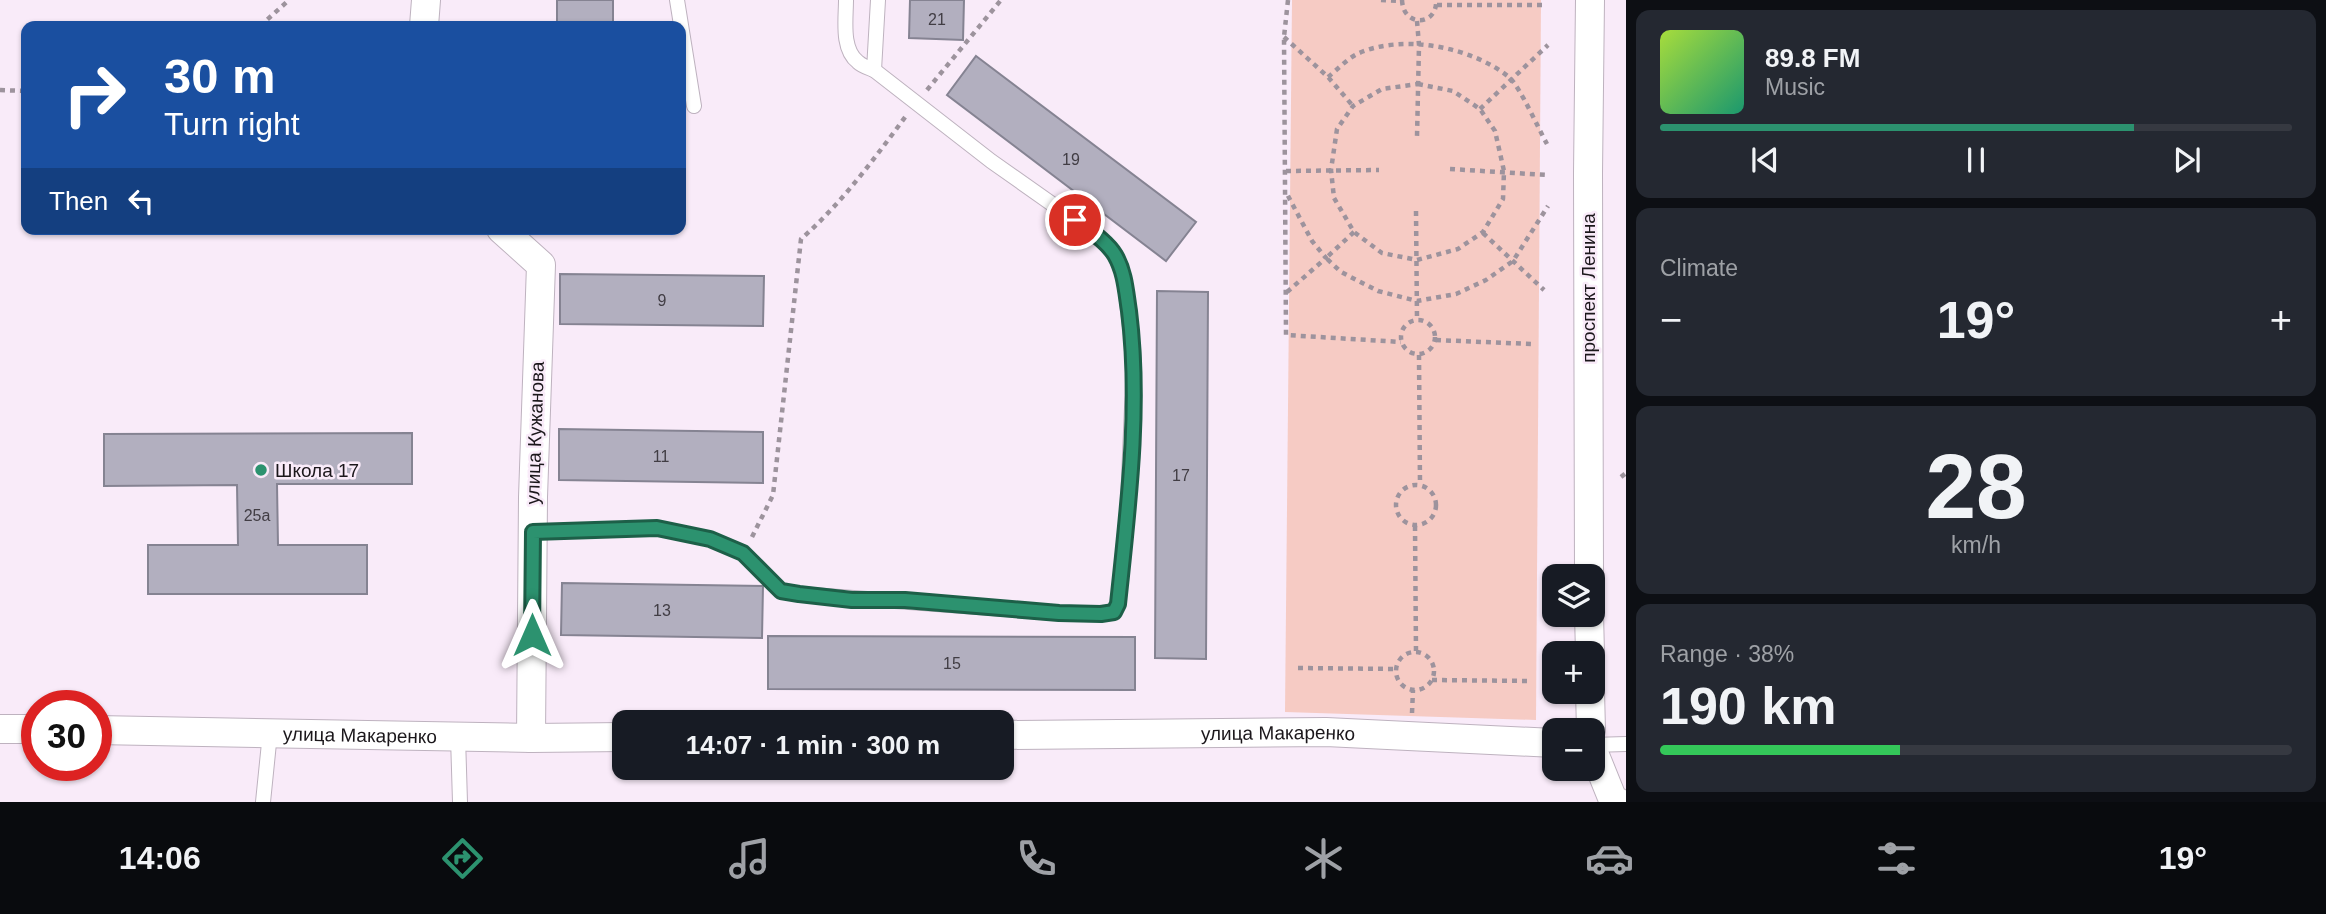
<!DOCTYPE html>
<html lang="en">
<head>
<meta charset="utf-8">
<style>
  body { margin:0; font-family:Arial,sans-serif; background:#242831; color:#f1f3f6; height:100vh; display:flex; flex-direction:column; font-size:26px; white-space:nowrap }
  * { box-sizing:border-box; margin:0 }
  p { font-size:23px; color:#9ea1a6 }
  .icon { flex:none; width:38px; height:38px; fill:none; stroke:currentColor; stroke-width:2; stroke-linecap:round; stroke-linejoin:round }
  .map { position:relative; flex:1; overflow:hidden }
  .details { display:flex; flex-direction:column; gap:10px; padding:10px; background:#0d0f14; width:700px }
  .details>* { flex:none }
  .guide { position:absolute; left:21px; top:21px; width:665px; height:214px; border-radius:14px; box-shadow:0 2px 5px #0004; background:#1a4fa0; color:#fff; overflow:hidden }
  .tools { position:absolute; left:1542px; top:564px; display:grid; gap:14px }
  .tools a { display:grid; place-items:center; width:63px; height:63px; border-radius:14px; background:#171b24; box-shadow:0 2px 5px #0004; font-size:35px }
  .speed { position:absolute; left:21px; top:690px; display:flex; gap:14px; font-size:35px; font-weight:700; text-align:center }
  .speed>* { display:grid; place-content:center; width:91px; height:91px; border-radius:50%; background:#171b24; box-shadow:0 2px 5px #0004; line-height:1 }
  .speed .limit { border:10px solid #d22; background:#fff; color:#111 }
  .pin { position:absolute; display:grid; place-items:center; width:60px; height:60px; color:#fff; margin:-30px; border:4px solid #fff; border-radius:50%; box-shadow:0 2px 7px #0007 }
  .me { position:absolute; width:77px; margin:-38px; rotate:0deg; stroke-linejoin:round; filter:drop-shadow(0 0 5px #0008) }
  .turn { display:flex; align-items:center; gap:24px; height:147px; padding:0 28px; font-size:32px }
  .turn .icon { width:91px; height:91px; stroke-width:2.5 }
  .turn b { display:block; font-size:49px; line-height:60px }
  .then { display:flex; align-items:center; height:66px; padding:0 28px; background:#0003; gap:14px; font-size:26px }
  .big { font-size:52px; font-weight:600; line-height:1.1 }
  .details .tile { flex:1; display:flex; flex-direction:column; justify-content:center; gap:10px; min-width:0; padding:0 24px; border-radius:14px; background:#242831 }
  .details .dial { align-items:center; gap:0 }
  .dial b { font-size:91px; line-height:1 }
  .song { display:flex; align-items:center; gap:21px }
  .cover { width:84px; height:84px; border-radius:10px; background:linear-gradient(135deg,hsl(80 70% 55%),hsl(160 70% 35%)) }
  .played { height:7px; border-radius:4px; background:linear-gradient(90deg,#2c926f 75%,#363941 75%) }
  .keys { display:flex; justify-content:space-around; direction:ltr }
  .heat { display:flex; justify-content:space-between; align-items:center; font-size:38px; direction:ltr }
  .charge { height:10px; border-radius:5px; background:linear-gradient(90deg,#34c759 38%,#363941 0) }
  .trip { position:absolute; left:612px; top:710px; width:402px; height:70px; border-radius:14px; background:#171b24; box-shadow:0 2px 5px #0004; font-weight:600; line-height:70px; text-align:center }
  .dock { display:flex; height:112px; justify-content:space-around; align-items:center; background:#090b0e; color:#9ea1a6 }
  .dock .icon { width:49px; height:49px }
  .dock .active { color:#2c926f }
  .dock b { font-size:32px; color:#f1f3f6 }
  main { display:flex; flex:1; min-height:0 }
  .map>svg:first-child { display:block }
</style>
</head>
<body>
<main>
<div class="map">
<svg width="1626" height="802" viewBox="0 0 1626 802">
  <rect width="100%" height="100%" fill="#f9ebf9"/>
  <!-- green -->
  <path fill="#f6cbc4" d="M1292,0H1541L1536,720L1285,712Z"/>
  <!-- building -->
  <g fill="#b2afbf" stroke="#858392" stroke-width="2">
    <rect x="557" y="0" width="56" height="26"/>
    <path d="M910,0H964L963,40L909,38Z"/>
    <path d="M976,56L1196,222L1166,261L947,95Z"/>
    <path d="M560,274L764,276L763,326L560,324Z"/>
    <path d="M1157,291L1208,292L1206,659L1155,658Z"/>
    <path d="M559,429L763,432V483L559,480Z"/>
    <path d="M412,433V484H277L278,545H367V594H148V545H238L237,485L104,486V434Z"/>
    <path d="M562,583L763,586L762,638L561,635Z"/>
    <path d="M768,636L1135,637V690L768,689Z"/>
  </g>
  <g fill="none" stroke-linecap="round" stroke-linejoin="round">
    <!-- service casing -->
    <g stroke="#beb2bf" stroke-width="16">
      <g id="service">
        <path d="M677,0L694,106"/>
        <path d="M874,70L878,0"/>
        <path d="M533,532L657,528L710,539L743,553L781,591L799,594L1059,613L1101,614L1114,612L1118,604L1128,502L1134,360L1124,277L1114,253L1096,235L991,161L874,70C869,68 862,66 858,62C841,49 846,19 846,0"/>
        <path d="M458,737L460,802"/>
        <path d="M1592,745L1626,744"/>
        <path d="M263,802L270,733"/>
      </g>
    </g>
    <!-- minor casing -->
    <g stroke="#beb2bf" stroke-width="30">
      <g id="minor">
        <path d="M424,26L426,0"/>
        <path d="M501,229L541,265L533,497L531,738"/>
        <path d="M1589,576L1588,173L1590,0"/>
        <path d="M1589,614L1590,653"/>
        <path d="M1590,691L1591,730"/>
        <path d="M0,729H37"/>
        <path id="s1" d="M96,730L531,738L625,737"/>
        <path id="s2" d="M1003,735L1326,732L1554,743"/>
        <path d="M1592,748L1613,800L1618,802"/>
      </g>
    </g>
    <!-- path -->
    <g stroke="#9d939d" stroke-width="4.5" stroke-dasharray="5 5" stroke-linecap="butt">
      <path d="M1288,0L1284,37L1286,335L1401,342"/>
      <path d="M1381,0L1401,1"/>
      <path d="M1402,0C1403,28 1438,26 1436,0"/>
      <path d="M1437,5H1547"/>
      <path d="M1417,21L1419,45L1417,137"/>
      <path d="M260,26L289,0"/>
      <path d="M1284,37L1328,77L1353,106"/>
      <path d="M1328,77C1337,70 1347,59 1357,54C1402,33 1473,47 1510,78C1521,89 1538,128 1547,144"/>
      <path d="M1418,84L1453,91L1480,109L1495,131L1504,171L1503,199L1483,232L1458,249L1417,260L1382,253L1354,232L1334,198L1331,170L1337,129L1353,106L1382,89Z"/>
      <path d="M0,90L26,91"/>
      <path d="M927,90L1001,0"/>
      <path d="M1480,109L1548,45"/>
      <path d="M1450,169L1547,175"/>
      <path d="M1286,171L1379,170"/>
      <path d="M1416,211L1417,320"/>
      <path d="M1354,232L1326,258L1341,272L1378,291L1417,301L1456,294L1486,280L1513,261L1548,206"/>
      <path d="M1483,233L1544,290"/>
      <path d="M1287,292L1326,258L1312,241L1287,194"/>
      <circle cx="1418" cy="337" r="17"/>
      <path d="M1436,340L1531,344"/>
      <path d="M1419,355L1420,485"/>
      <path d="M1621,477L1626,473"/>
      <circle cx="1416" cy="505" r="20"/>
      <path d="M1415,526L1416,652"/>
      <path d="M752,537L773,495L801,239C842,203 874,159 906,116"/>
      <circle cx="1415" cy="671" r="19"/>
      <path d="M1298,668L1396,669"/>
      <path d="M1432,680L1530,681"/>
      <path d="M1412,713L1413,690"/>
    </g>
    <!-- service -->
    <use href="#service" stroke="#fff" stroke-width="14"/>
    <!-- minor -->
    <use href="#minor" stroke="#fff" stroke-width="28"/>
  </g>
  <g fill="none" stroke-linecap="round" stroke-linejoin="round">
    <!-- route casing -->
    <g stroke="#1d5f48" stroke-width="18">
      <path id="route" d="M532,635L533,532L657,528L710,539L743,553L781,591L799,594L852,600H905L1059,613L1101,614L1114,612L1118,604C1128,508 1141,408 1129,311C1126,292 1125,272 1115,255C1106,240 1088,230 1075,220"/>
    </g>
    <!-- route -->
    <use href="#route" stroke="#2c926f" stroke-width="12"/>
  </g>
  <!-- markers -->
  <circle fill="#2c926f" stroke="#f9ebf9" stroke-width="2.5" cx="261" cy="470" r="7"/>
  <g text-anchor="middle" dominant-baseline="central" stroke-width="5" stroke-linejoin="round" paint-order="stroke">
    <!-- number labels -->
    <g font-size="16" fill="#413d44">
      <text x="937" y="19">21</text>
      <text x="1071" y="159">19</text>
      <text x="662" y="300">9</text>
      <text x="661" y="456">11</text>
      <text x="1181" y="475">17</text>
      <text x="257" y="515">25а</text>
      <text x="662" y="610">13</text>
      <text x="952" y="663">15</text>
    </g>
    <!-- street labels -->
    <g font-size="19" fill="#1b171b" stroke="#f9ebf9">
      <text transform="translate(1588 288) rotate(-90)">проспект Ленина</text>
      <text transform="translate(535 433) rotate(-88)">улица Кужанова</text>
      <text stroke="none"><textPath href="#s2" startOffset="275">улица Макаренко</textPath></text>
      <text stroke="none"><textPath href="#s1" startOffset="264">улица Макаренко</textPath></text>
    </g>
    <!-- poi labels -->
    <g font-size="19" fill="#1b171b" stroke="#f9ebf9" text-anchor="start">
      <text x="275" y="470">Школа 17</text>
    </g>
  </g>
</svg>
<div class="tools">
<a><svg class="icon" aria-label="layers" viewBox="0 0 24 24"><path d="M12 4l9 5-9 5-9-5zM3 14l9 5 9-5"/></svg></a>
<a>+</a>
<a>−</a>
</div>
<div class="speed"><div class="limit">30</div></div>
<div class="pin" style="left:1075px;top:220px;background:#d93025"><svg class="icon" aria-label="arrive" viewBox="0 0 24 24"><path d="M6 21V4h12l-3 4 3 4H6"/></svg></div>
<svg class="me" style="left:532px;top:635px" viewBox="-20 -20 40 40"><path d="M0-17L14 15 0 8-14 15z" fill="#2c926f" stroke="#fff" stroke-width="4"/></svg>
<div class="trip">14:07 · 1 min · 300 m</div>
<div class="guide">
<div class="turn"><svg class="icon" aria-label="right" viewBox="0 0 24 24"><path d="M7 20v-9h11M14 6l5 5-5 5"/></svg><div><b>30 m</b>Turn right</div></div>
<div class="then">Then<svg class="icon" aria-label="left" viewBox="0 0 24 24"><path d="M17 20v-9H6M10 6l-5 5 5 5"/></svg></div>
</div>
</div>
<section class="details">
<div class="tile">
<div class="song"><i class="cover"></i><div><b>89.8 FM</b><p>Music</p></div></div>
<div class="played"></div>
<div class="keys"><svg class="icon" aria-label="previous" viewBox="0 0 24 24"><path d="M18 5L8 12l10 7zM5 5v14"/></svg><svg class="icon" aria-label="pause" viewBox="0 0 24 24"><path d="M8 5v14M16 5v14"/></svg><svg class="icon" aria-label="next" viewBox="0 0 24 24"><path d="M6 5l10 7-10 7zM19 5v14"/></svg></div>
</div>
<div class="tile"><p>Climate</p>
<div class="heat"><a>−</a><b class="big">19°</b><a>+</a></div>
</div>
<div class="tile dial"><b>28</b><p>km/h</p></div>
<div class="tile"><p>Range · 38%</p><b class="big">190 km</b><div class="charge"></div></div>
</section>
</main>
<nav class="dock">
<b>14:06</b>
<svg class="icon active" aria-label="directions" viewBox="0 0 24 24"><path d="M12 3l9 9-9 9-9-9zM9 14v-3h6M13 9l2 2-2 2"/></svg>
<svg class="icon" aria-label="music" viewBox="0 0 24 24"><path d="M9 18V5l10-2v13"/><circle cx="6" cy="18" r="3"/><circle cx="16" cy="16" r="3"/></svg>
<svg class="icon" aria-label="phone" viewBox="0 0 24 24"><path d="M5 4h4l2 5-3 2q2 4 5 5l2-3 5 2v4C11 20 4 13 5 4z"/></svg>
<svg class="icon" aria-label="climate" viewBox="0 0 24 24"><path d="M12 3v18M4 7l16 10M4 17L20 7"/></svg>
<svg class="icon" aria-label="car" viewBox="0 0 24 24"><path d="M5 17H2v-5l4-1 3-4h7l3 4 3 1v5h-3M9 17h6M6 11h13"/><circle cx="7" cy="17" r="2"/><circle cx="17" cy="17" r="2"/></svg>
<svg class="icon" aria-label="filters" viewBox="0 0 24 24"><path d="M4 7h16M4 17h16"/><circle cx="9" cy="7" r="2"/><circle cx="15" cy="17" r="2"/></svg>
<b>19°</b>
</nav>
</body>
</html>
